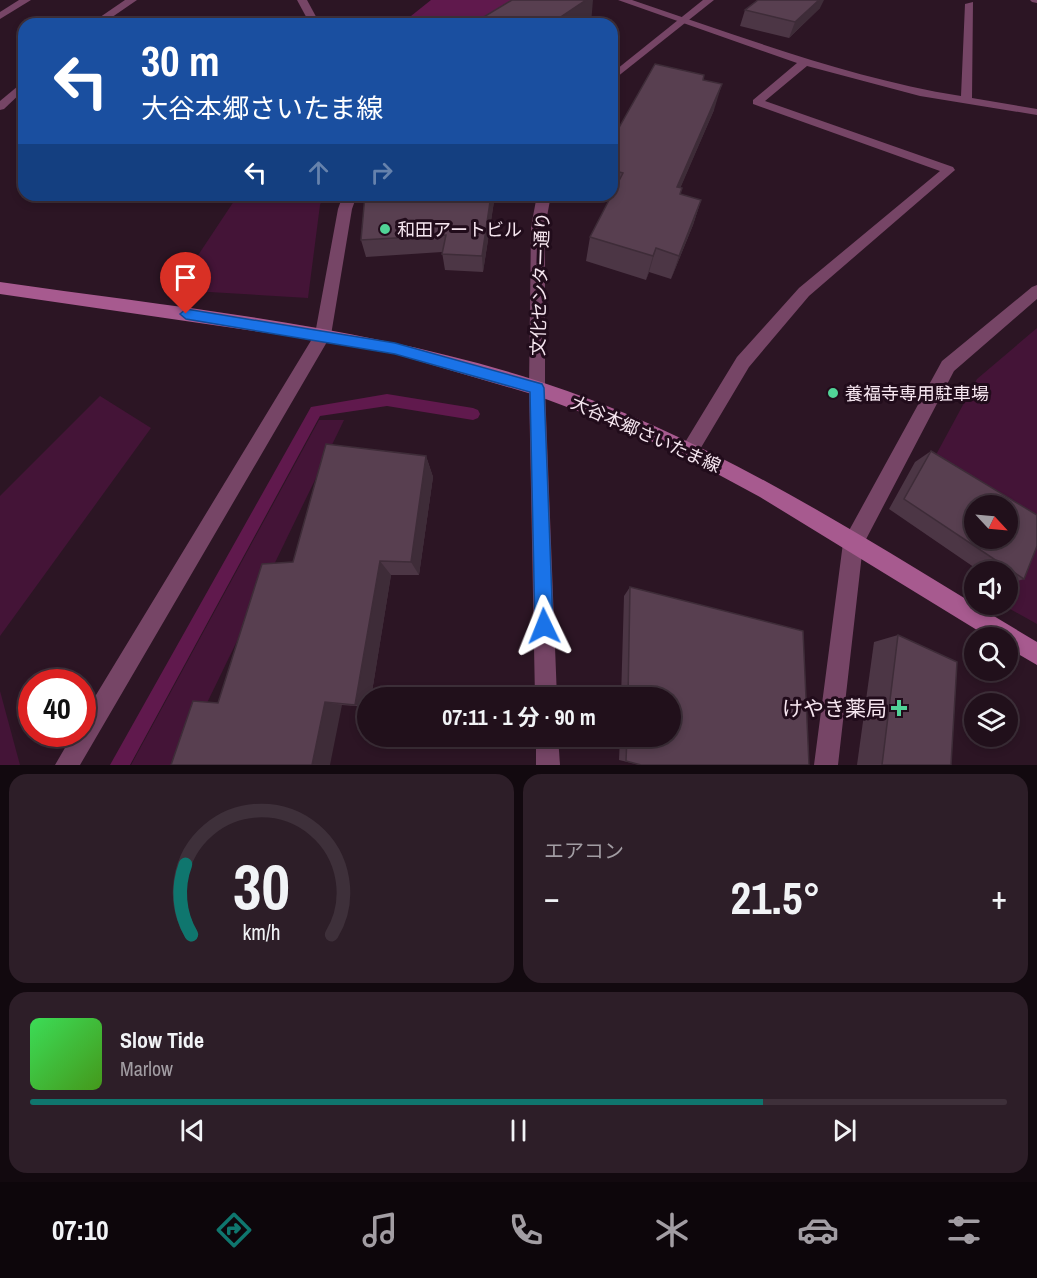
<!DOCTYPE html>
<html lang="ja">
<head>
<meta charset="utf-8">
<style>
  body { margin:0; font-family:"Archivo Narrow","Noto Sans JP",sans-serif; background:#2d1e28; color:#f1f3f6; height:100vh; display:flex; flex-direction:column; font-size:22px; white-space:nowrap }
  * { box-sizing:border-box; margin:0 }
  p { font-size:20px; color:#a29da3 }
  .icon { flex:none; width:33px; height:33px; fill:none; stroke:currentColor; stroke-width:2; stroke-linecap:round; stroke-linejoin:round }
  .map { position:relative; height:765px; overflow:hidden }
  .sheet { display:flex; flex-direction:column; gap:9px; padding:9px; background:#12090f; flex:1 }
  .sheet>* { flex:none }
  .top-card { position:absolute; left:18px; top:18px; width:600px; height:183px; border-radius:18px; box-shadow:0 3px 9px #0003,0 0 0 2px #3e303a; background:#1a4fa0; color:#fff; overflow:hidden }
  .needle { width:39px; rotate:116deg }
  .buttons { position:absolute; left:964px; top:495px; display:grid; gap:12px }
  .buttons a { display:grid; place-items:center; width:54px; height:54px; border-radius:50%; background:#21101b; box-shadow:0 3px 9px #0003,0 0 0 2px #3e303a; font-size:30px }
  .speed { position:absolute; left:18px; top:669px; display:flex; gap:12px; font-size:30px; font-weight:700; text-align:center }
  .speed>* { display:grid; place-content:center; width:78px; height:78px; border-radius:50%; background:#21101b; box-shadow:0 3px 9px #0003,0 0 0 2px #3e303a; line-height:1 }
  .speed .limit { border:9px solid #d22; background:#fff; color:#111 }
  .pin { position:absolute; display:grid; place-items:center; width:51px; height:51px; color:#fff; margin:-62px -26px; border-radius:50% 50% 50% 0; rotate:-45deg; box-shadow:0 0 6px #0007 }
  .pin .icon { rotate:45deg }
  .me { position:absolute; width:66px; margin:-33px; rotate:358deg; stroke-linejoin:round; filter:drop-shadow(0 0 4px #0008) }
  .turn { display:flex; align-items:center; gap:21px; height:126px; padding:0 24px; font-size:27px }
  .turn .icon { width:78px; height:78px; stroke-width:2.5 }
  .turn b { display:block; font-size:42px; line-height:51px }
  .lanes { display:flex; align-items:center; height:57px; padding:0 24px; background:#0003; justify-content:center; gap:30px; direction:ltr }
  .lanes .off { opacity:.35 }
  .big { font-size:45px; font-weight:700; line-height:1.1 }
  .sheet .card { flex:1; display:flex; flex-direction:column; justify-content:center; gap:9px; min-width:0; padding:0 21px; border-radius:18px; background:#2d1e28 }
  .sheet .dial { align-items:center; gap:0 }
  .dial svg { height:156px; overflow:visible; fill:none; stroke:#3e303a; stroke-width:7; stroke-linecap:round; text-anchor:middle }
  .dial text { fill:#f1f3f6; stroke:none }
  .song { display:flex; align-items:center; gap:18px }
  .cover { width:72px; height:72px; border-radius:9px; background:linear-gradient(135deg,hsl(130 70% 55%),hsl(100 70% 35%)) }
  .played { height:6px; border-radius:3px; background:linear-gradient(90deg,#0f766e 75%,#3e303a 75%) }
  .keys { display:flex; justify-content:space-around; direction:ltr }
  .heat { display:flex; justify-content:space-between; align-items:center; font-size:33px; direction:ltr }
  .sheet .tiles { flex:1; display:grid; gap:9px; grid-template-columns:1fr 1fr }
  .card:last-child { grid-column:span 2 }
  .trip { position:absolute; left:357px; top:687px; width:324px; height:60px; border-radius:30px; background:#21101b; box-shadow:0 3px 9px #0003,0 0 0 2px #3e303a; font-weight:700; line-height:60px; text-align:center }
  .tab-bar { display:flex; height:96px; justify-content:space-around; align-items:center; background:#0d060b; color:#a29da3 }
  .tab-bar .icon { width:42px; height:42px }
  .tab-bar .current { color:#0f766e }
  .tab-bar b { font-size:27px; color:#f1f3f6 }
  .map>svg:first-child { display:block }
</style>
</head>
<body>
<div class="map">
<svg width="1037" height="765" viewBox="0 0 1037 765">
  <rect width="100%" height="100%" fill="#2c1524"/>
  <!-- green -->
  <g fill="#441437">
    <path d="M238,195H324L320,205L308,298L175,290Z"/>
    <path d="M1037,328V624L1003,605L1008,604V589L1037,532L1008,506L931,464L977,379Z"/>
    <path d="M100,396L151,428L0,636V496Z"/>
    <path d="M319,420H344L177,765H131Z"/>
    <path d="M0,691L20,765H0Z"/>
  </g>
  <!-- water -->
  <path fill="#60194d" d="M431,0H527L486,24H410L406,20Z"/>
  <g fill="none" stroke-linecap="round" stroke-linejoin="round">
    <!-- stream -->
    <path fill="#60194d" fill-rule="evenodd" d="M387,394L473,408L478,410L480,414L478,418L473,420L387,406L320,416L130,765H110L311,407Z"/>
    <!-- service -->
    <path fill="#764566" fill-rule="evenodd" d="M19,0H31L0,19V12Z"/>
    <!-- minor -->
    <g fill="#764566" fill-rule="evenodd">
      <path d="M125,0H137L102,24H90Z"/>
      <path d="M297,0H307L320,24H310Z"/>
      <path d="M618,0H632C740,36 848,78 961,96L965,4L973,2L972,98L1037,109V115L920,96L807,66L765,101L953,167L955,170L809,296L749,367L696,456L690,458L684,456L681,450L684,444L737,357L799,288L940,171L753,104V100L797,63Z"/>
      <path d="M1030,0H1037V3L1032,2Z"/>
      <path d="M24,81V90L4,109L0,110V101Z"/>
      <path d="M343,195H357L352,209L331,335L80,765H55L73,734H82V718L315,334L338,209Z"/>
      <path d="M1037,285V299L954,371L863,545L838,765H814L843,543L846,536L942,361L1032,287Z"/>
    </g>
    <!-- tertiary -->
    <g fill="#764566" fill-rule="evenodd">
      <path d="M703,0H714L612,81V73Z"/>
      <path d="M537,195H551L545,227V388L557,698H535L529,388L531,227Z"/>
      <path d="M536,736H558L560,765H536Z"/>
    </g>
    <!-- secondary -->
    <path fill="#a75a8f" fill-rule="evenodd" d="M0,282C180,308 364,325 538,381C718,439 876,546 1037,642V665L1008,648V638H990L760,497L684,456L615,425L535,395L395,354L323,341L0,294Z"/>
  </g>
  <!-- wall -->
  <g fill="#4c3645">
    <path d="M820,8L789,38L740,26L745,10Z"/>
    <path d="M704,75L703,80L714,110L680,188V194L701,200L693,225L671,279L649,272L646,280L586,261L590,237L611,197L606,195H612V140Z"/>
    <path d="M495,195L483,272L445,270L442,252L366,257L361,240Z"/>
    <path d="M931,451L1024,579L1008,584V572H981L889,509L915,462Z"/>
    <path d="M426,456L433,477L419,575H391L371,698H368V707L342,705L218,703L293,562Z"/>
    <path d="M630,587L803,631L809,765H640L619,760L620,736H670V698H621L624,596Z"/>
    <path d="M898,635L951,765H857L874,642Z"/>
  </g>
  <!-- shaded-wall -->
  <g fill="#3e2c38">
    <path d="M586,0H593L591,24H550Z"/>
    <path d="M819,0H824L820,8L789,38L795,22Z"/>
    <path d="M722,84L714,110L670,212L677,187Z"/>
    <path d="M491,195H495L483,272L482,256Z"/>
    <path d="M701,200L693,225L671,279L679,256Z"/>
    <path d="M656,248L649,272L646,280L653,256Z"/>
    <path d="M426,456L433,477L419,575L411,562Z"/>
    <path d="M380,561L391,575L371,698H368V707L355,705Z"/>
    <path d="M325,702L342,705L330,765H312Z"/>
  </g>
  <!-- building -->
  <g fill="#583f50" stroke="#3e2c38" stroke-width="1.5" fill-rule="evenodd">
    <path d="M512,0H586L550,24H472Z"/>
    <path d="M758,0H819L795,22L745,10Z"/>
    <path d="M655,64L704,75L703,80L722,84L677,187L682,188L680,194L701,200L679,256L656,248L653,256L590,237L623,173L612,170V140Z"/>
    <path d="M365,195H491L482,256L442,254L446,235L361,240Z"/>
    <path d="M326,444L426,456L411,562L380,561L355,705L325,702L312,765H171L193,701L218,703L262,564L293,562Z"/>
    <path d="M931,451L1037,515V546L1024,579L904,499ZM975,506H1008V538H975Z"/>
    <path d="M630,587L803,631L809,765H641L626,761L627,736H670V698H628Z"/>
    <path d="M898,635L957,662L951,765H882Z"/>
  </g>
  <!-- route -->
  <path fill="#1a73e8" stroke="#114b97" stroke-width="1.5" d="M186,309L395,343L542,384L544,388L553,626L550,632L544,635L538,632L535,626L530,392L395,354L186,319L180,314Z"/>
  <!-- markers -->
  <g fill="#51d397" stroke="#210c1b" stroke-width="2">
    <circle cx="385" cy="229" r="6"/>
    <circle cx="833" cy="393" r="6"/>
    <path d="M896 699h6v6h6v6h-6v6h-6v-6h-6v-6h6z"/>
  </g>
  <g text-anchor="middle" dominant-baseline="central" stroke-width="6" stroke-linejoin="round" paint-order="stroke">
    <!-- poi labels -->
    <g font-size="18" fill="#f5e5ef" stroke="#210c1b" text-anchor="start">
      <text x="397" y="229">和田アートビル</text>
      <text x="845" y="393">養福寺専用駐車場</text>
    </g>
    <!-- street labels -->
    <g font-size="18" fill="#f5e5ef" stroke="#210c1b">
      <text transform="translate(540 284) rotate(-88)">文化センター通り</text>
      <text transform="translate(646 434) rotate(24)">大谷本郷さいたま線</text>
    </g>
    <!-- near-poi labels -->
    <g font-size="21" fill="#f5e5ef" stroke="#210c1b" text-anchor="end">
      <text x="887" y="708">けやき薬局</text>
    </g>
  </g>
</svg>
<div class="buttons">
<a><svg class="needle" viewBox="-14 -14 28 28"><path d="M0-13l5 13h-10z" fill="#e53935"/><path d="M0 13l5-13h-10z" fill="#a29da3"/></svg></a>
<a><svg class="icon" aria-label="sound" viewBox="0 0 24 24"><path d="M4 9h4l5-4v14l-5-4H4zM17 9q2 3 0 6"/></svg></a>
<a><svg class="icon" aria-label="search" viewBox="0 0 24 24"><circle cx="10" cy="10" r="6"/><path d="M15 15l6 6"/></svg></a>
<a><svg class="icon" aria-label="layers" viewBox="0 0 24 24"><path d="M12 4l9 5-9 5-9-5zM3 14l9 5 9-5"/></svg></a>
</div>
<div class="speed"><div class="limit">40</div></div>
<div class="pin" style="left:186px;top:314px;background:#d93025"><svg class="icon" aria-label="arrive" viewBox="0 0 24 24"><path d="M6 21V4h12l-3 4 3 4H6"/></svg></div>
<svg class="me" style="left:544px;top:626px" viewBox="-20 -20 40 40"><path d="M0-17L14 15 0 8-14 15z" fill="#1a73e8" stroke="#fff" stroke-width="4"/></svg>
<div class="trip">07:11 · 1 分 · 90 m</div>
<div class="top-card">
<div class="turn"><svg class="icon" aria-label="left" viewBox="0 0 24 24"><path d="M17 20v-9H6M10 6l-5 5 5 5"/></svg><div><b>30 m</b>大谷本郷さいたま線</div></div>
<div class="lanes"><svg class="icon" aria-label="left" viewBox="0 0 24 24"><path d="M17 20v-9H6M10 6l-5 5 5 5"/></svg><svg class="icon off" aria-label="ahead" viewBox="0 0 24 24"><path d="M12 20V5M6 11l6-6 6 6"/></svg><svg class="icon off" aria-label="right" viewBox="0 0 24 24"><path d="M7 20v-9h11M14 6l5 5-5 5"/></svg></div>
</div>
</div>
<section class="sheet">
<div class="tiles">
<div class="card dial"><svg viewBox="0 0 100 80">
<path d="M14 69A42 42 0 1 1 86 69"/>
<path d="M14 69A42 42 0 0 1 11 33" stroke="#0f766e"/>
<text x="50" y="56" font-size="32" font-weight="700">30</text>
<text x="50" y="72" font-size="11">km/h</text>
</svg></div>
<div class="card"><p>エアコン</p>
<div class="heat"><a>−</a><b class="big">21.5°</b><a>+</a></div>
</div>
<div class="card">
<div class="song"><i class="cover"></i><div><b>Slow Tide</b><p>Marlow</p></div></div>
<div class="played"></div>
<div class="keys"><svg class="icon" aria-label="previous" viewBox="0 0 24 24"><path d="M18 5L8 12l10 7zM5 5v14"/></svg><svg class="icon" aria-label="pause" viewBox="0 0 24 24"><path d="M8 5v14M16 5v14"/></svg><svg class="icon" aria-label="next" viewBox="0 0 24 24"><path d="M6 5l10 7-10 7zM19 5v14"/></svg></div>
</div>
</div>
</section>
<nav class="tab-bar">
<b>07:10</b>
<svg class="icon current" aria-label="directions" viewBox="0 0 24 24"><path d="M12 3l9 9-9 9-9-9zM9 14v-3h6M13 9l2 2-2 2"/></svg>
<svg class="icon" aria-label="music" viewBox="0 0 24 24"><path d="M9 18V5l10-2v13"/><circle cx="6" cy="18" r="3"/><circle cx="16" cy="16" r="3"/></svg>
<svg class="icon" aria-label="phone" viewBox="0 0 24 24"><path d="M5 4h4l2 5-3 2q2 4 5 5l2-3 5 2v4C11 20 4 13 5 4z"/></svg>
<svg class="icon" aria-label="climate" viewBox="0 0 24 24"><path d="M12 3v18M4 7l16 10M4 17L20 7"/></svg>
<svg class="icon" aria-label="car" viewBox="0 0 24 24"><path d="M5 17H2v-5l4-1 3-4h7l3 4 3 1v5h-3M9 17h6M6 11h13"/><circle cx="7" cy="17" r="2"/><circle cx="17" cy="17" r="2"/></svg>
<svg class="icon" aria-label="filters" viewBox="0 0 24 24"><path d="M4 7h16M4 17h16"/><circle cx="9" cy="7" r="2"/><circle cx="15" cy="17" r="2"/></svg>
</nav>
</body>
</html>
